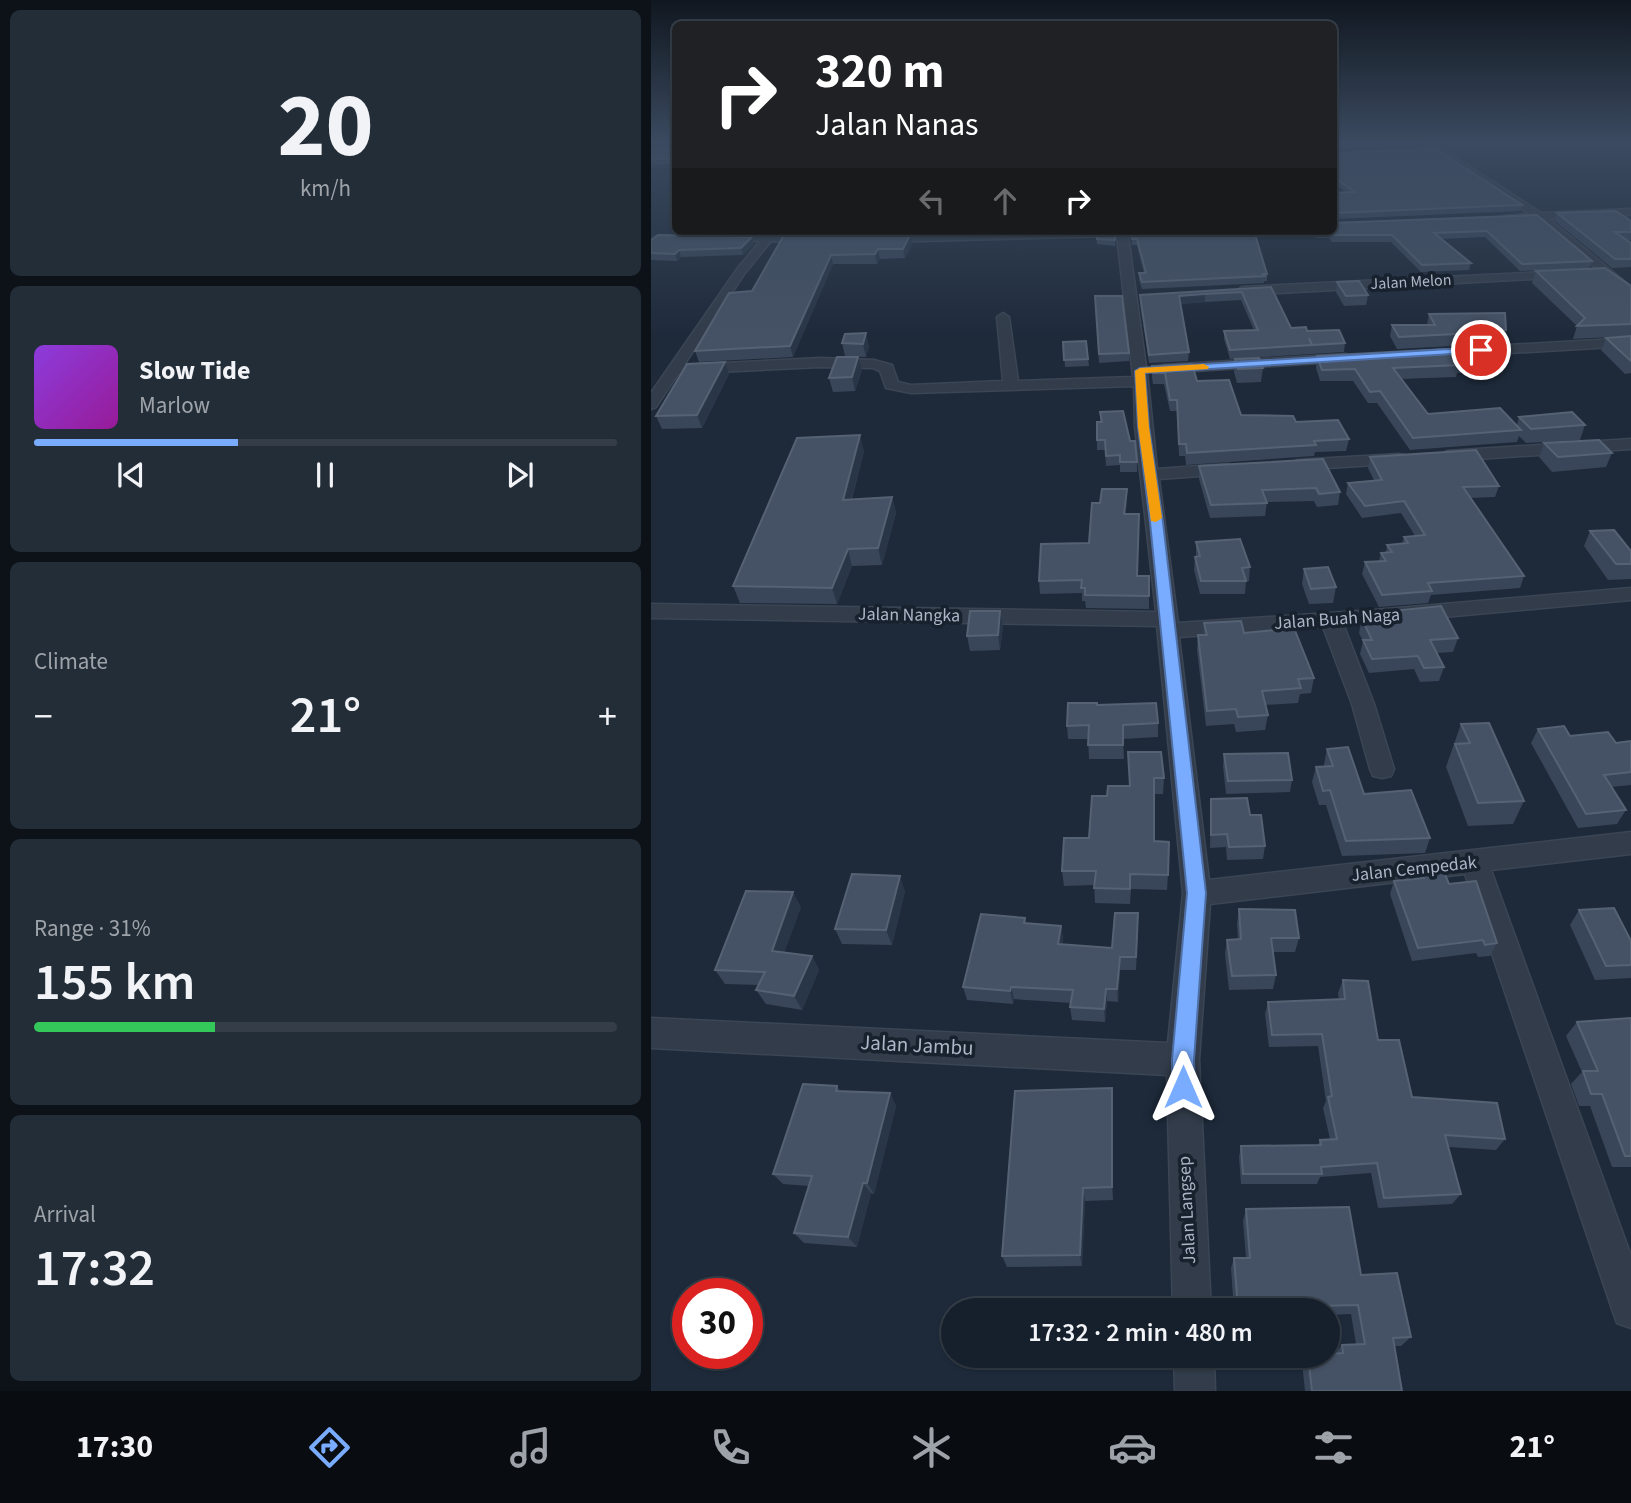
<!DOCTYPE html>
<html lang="en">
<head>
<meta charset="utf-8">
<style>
  body { margin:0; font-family:"Source Sans 3",sans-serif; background:#232d38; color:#f1f3f6; height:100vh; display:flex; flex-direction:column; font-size:26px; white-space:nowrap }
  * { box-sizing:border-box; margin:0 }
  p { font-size:23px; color:#9ea3a9 }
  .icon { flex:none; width:38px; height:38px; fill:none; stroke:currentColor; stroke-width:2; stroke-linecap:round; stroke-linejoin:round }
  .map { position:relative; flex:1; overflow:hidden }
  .sheet { display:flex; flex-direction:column; gap:10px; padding:10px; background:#0c1218; width:651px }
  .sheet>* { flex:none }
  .top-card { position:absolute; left:21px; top:21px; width:665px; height:214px; border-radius:10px; box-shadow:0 2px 5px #0004,0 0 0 2px #353e48; background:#202124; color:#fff; overflow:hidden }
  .speed { position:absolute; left:21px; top:1278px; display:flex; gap:14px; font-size:35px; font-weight:700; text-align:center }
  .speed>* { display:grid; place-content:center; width:91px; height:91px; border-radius:50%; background:#16202c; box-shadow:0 2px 5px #0004,0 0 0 2px #353e48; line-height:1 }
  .speed .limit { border:10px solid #d22; background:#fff; color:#111 }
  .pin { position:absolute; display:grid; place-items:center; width:60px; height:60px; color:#fff; margin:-30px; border:4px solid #fff; border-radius:50%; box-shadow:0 2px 7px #0007 }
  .me { position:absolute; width:77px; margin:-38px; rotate:0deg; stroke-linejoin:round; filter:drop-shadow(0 0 5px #0008) }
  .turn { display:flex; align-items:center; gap:24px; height:147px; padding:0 28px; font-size:32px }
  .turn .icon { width:91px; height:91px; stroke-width:2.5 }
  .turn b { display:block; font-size:49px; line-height:60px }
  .lanes { display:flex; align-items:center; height:66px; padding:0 28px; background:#0003; justify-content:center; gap:35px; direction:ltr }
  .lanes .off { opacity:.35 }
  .big { font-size:52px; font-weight:600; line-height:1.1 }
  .sheet .tile { flex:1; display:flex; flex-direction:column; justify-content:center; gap:10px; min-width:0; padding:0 24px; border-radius:10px; background:#232d38 }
  .sheet .dial { align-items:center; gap:0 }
  .dial b { font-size:91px; line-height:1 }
  .song { display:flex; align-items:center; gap:21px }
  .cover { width:84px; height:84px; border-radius:10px; background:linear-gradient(135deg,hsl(270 70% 55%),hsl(300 70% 35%)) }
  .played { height:7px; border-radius:4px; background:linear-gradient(90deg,#79acff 35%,#353e48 35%) }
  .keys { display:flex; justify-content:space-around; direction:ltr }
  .heat { display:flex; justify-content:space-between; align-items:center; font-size:38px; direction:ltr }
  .charge { height:10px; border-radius:5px; background:linear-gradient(90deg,#34c759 31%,#353e48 0) }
  .trip { position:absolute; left:290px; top:1298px; width:399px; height:70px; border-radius:35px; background:#16202c; box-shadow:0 2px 5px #0004,0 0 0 2px #353e48; font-weight:600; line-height:70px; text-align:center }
  .dock { display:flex; height:112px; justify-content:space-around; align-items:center; background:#090d12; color:#9ea3a9 }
  .dock .icon { width:49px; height:49px }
  .dock .current { color:#79acff }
  .dock b { font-size:32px; color:#f1f3f6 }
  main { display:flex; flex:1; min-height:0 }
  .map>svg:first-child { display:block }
</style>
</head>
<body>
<main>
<section class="sheet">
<div class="tile dial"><b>20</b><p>km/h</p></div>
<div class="tile">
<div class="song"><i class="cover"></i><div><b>Slow Tide</b><p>Marlow</p></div></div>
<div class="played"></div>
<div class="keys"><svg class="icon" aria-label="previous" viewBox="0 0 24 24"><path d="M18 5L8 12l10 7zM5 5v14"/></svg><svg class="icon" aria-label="pause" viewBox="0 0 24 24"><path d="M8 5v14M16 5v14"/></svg><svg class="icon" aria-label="next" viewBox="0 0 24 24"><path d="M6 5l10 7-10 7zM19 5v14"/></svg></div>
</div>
<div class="tile"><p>Climate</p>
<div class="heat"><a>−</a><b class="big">21°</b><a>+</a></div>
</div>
<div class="tile"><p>Range · 31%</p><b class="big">155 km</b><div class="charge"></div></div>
<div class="tile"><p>Arrival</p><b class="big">17:32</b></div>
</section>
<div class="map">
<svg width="980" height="1391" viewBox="0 0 980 1391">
  <rect width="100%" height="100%" fill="#1e2a3a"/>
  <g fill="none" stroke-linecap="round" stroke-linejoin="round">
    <!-- minor casing -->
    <g stroke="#3b4554" stroke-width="3">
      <g id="minor">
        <path d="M21,142H24V149L16,152Z"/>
        <path d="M772,142H781L890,213L980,209V215L898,219L980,287V297L886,220H853V216L878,214Z"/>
        <path d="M406,231H529L524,234L477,235L497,381L506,469L577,464L585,469L577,474L508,479L527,623L723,610L980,588V600L693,626L723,704L743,769L740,776L731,778L722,776L719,769L701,704L672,627L528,637L558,880L980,832V854L840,870L980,1256V1328L966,1323L961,1309L814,874L559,904L548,1060L560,1311H522L516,1075L0,1048V1018L517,1043L532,893L506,626L0,618V604L505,612L484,427L483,386L260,393L235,388L229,371L222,368L169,367L27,374L5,407L0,409V393L86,269L109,241L66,239L65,237L70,234L161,236L166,239L161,242L120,241L94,273L33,365L169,358L223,360L241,365L247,382L260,385L352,381L346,317L352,313L358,317L367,381L482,377L466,236L231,242L226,239L231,236Z"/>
        <path d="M913,271L919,275L917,277L591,295L585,291L591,287Z"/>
        <path d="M980,338V346L806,356L799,352L806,348Z"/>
        <path d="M695,354L702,358L700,361L513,373L506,369L513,365Z"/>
        <path d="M980,439V449L796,461L788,456L796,451Z"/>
        <path d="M748,454L754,455L756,459L754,463L646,470L638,465L646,460Z"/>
        <path d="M523,1356H563L564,1391H524Z"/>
      </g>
    </g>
    <!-- minor -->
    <use href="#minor" fill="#323c4a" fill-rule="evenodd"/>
  </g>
  <!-- wall -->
  <g fill="#394659">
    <path d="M0,142H24V164L0,165V150L22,149L24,144H0Z"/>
    <path d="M682,142H772L771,145L682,148Z"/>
    <path d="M682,153L871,205L869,211L682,219V193L695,192L682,183Z"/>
    <path d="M906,213L980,221V240H976L980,243V267L961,268L904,221Z"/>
    <path d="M886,215L941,261L938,268L869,271L834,237L790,239L820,263L818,270L770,272L740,242H681L678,238H665L660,231H682Z"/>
    <path d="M46,231H114L113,232Z"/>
    <path d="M141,231H266L265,233L142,232Z"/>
    <path d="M480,231L616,274V281H613V283L491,289L488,280V273H493L486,245H481Z"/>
    <path d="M445,233H464V246L446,244Z"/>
    <path d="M133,235L261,244L254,258L229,259L226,264H182L142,357L48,362L44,351L101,291Z"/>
    <path d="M101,237L103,244L92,255L30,257L26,261L0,260V240Z"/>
    <path d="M885,271L980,286V336L922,339L926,326L881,283Z"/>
    <path d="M686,282L717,295L715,305L693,306L685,292Z"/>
    <path d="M620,287L640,328L656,331L694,343L693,352L579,359L573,339V331L603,330L590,300L554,302L530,304L538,352L537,361L498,363L489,303V295Z"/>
    <path d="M444,296L478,353V361L448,363Z"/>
    <path d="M778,314L855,330L851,341L820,342L819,345L746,349L739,336L741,325H776Z"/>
    <path d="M194,334L218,346L215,357L194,356L191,343Z"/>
    <path d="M980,336V373L974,374L950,350L955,338Z"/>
    <path d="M435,341L438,366L414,367L412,342Z"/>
    <path d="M666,356L843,361L840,372L806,373L805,377L750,379L777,414L866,425L868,417L934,425L929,440L875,443L868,436L866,442L759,450L726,403H717L702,381H669L665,368Z"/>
    <path d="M584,359L612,368L610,382L586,383L583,372Z"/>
    <path d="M501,366L546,381L590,415L645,422L698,439L695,451L664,452L663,456L535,465L534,456H528L526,411H519L513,384H502L501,377Z"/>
    <path d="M211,370L204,391L182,392L178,378Z"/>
    <path d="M78,374L51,428L11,429L5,416Z"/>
    <path d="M449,412L479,441L486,462V472H469V465L455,466L454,450H446V422H449Z"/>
    <path d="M893,443L961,453L955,467L901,472L888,457Z"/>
    <path d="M213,451L201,499L241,497L245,513L231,565L201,566L186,604L89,603L82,586Z"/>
    <path d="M719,457L848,486L844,497L819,498L873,576L869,588L780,595L777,603L728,607L711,574L714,562L728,561L730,553L735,552L736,545L751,544L753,537L764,536L750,513L711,518L695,494L697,483L723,480L717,468Z"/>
    <path d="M548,466L689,492L687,505L666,507L663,501L616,502L614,516L559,518L548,479Z"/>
    <path d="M476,489L475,514L487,576H498V609L435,608L434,601H431V593L389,594L388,581L438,543L449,503Z"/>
    <path d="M939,531L980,551V579L957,580L933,546Z"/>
    <path d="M545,542L599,567L598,581H595L594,594H549L543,570L544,557H545Z"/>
    <path d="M653,569L685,587L682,603L658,604L651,584Z"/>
    <path d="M741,611L807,638L802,652L786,653L793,667L788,681L769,682L763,669L718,673L709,654L712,641L708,633L711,619L739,616Z"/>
    <path d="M553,623L593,633L663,678L660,693L649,694L647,703L614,705L617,715L614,730L585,732L583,724L555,726L546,650L547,635H552Z"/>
    <path d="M352,626L349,650L319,651L316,636Z"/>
    <path d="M446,705L507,723V737L472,739L473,759H438L437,739H417L416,726Z"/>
    <path d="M810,724L873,801L862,824L817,826L795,767Z"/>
    <path d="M887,729L919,736L965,743L980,741V785L960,787L975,810L966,824L927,828L880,743Z"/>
    <path d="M676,749L713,794L779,838L774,853L691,856L675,805H668L661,782L665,767H674L673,764Z"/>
    <path d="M477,752L513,778L512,794H503V841L517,875L516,890L480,889L479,904L444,903L443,885L413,886L411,871L438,838L456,796L479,786Z"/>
    <path d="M573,754L641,780L639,792L575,794L572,766Z"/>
    <path d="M560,799L599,815L614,846L612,859L576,860L575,847L559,848Z"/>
    <path d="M769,869L798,884L846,943L839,956L827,957L825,953L761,961L739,894L743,881L765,879Z"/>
    <path d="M254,891L241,945L191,944L184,929Z"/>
    <path d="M150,907L133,952L161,956L168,970L151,1010L115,1004L105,990L108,985L74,984L64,970Z"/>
    <path d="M588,909L648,938L644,952H622L625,975L622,989L578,990L574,954L576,940L587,939L586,924Z"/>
    <path d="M928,910L980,941V978L944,980L919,925Z"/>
    <path d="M374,918L375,923L410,926L412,939L411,944L461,948L487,927L485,970H469L467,1002L456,1001L454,1022L421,1020L419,1007L420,1003L363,999L362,1004L316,1000L312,987Z"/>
    <path d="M692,980L761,1097L854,1139L845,1150L797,1147L810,1194L801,1204L727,1208L720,1173L669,1177L666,1184H590L588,1157L590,1146L667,1145L669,1140L679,1139L672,1108L675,1101L667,1046L618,1047L614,1014L617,1002L688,999L687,993Z"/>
    <path d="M980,1018V1167H961L939,1106H928L920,1084L931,1072L915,1036L926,1022Z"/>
    <path d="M186,1086L189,1091L239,1093L245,1106L223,1194L220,1193L206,1247L153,1243L143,1233L158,1186L132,1184L122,1174Z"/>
    <path d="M462,1103V1200L434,1201L431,1266L356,1267L351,1256Z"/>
    <path d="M595,1209L710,1275L760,1337L750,1346H743L751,1391H654L651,1362L655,1356H677L683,1354L691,1345L705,1344L700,1314L677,1315V1311H583L580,1268L583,1258H595L592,1221Z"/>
  </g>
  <!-- shaded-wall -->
  <g fill="#293648">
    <path d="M259,235L261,244L254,258L252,249Z"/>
    <path d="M101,237L103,244L92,255L90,248Z"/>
    <path d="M227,249L229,259L226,264L224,254Z"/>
    <path d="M28,250L30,257L26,261L24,254Z"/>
    <path d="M180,255L182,264L142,357L139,346Z"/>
    <path d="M554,294V302L528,304V296Z"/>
    <path d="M215,333L218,346L215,357L212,344Z"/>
    <path d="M207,357L211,370L204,391L201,377Z"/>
    <path d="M74,362L78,374L51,428L46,415Z"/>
    <path d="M209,435L213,451L196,516L192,500Z"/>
    <path d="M476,489V502L473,526V514Z"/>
    <path d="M241,497L245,513L231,565L227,548Z"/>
    <path d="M197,549L201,566L186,604L181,588Z"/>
    <path d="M349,611L352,626L349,650L347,635Z"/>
    <path d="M249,876L254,891L241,945L235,930Z"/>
    <path d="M142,892L150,907L129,965L121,951Z"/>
    <path d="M410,926L412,939L409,957L407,944Z"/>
    <path d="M161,956L168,970L151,1010L143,996Z"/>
    <path d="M469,957V970L467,1002L466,989Z"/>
    <path d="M360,987L363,999L362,1004L359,991Z"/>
    <path d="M455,989L456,1001L454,1022L453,1009Z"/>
    <path d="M461,1088L462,1103V1200L461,1187Z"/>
    <path d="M239,1093L245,1106L223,1194L216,1183Z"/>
    <path d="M212,1183L220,1193L206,1247L197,1237Z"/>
    <path d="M432,1188L434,1201L431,1266L429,1255Z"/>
  </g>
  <!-- building -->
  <g fill="#455265" stroke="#556274" stroke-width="2">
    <path d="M24,143V159H0V150L22,149Z"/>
    <path d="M785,149L871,205L683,213L682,215V197H685L682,195V193L704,192L682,177V153Z"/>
    <path d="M965,211L980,221V232H964L980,243V259H964L906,213Z"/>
    <path d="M886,215L941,261L871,264L836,231L783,233L820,263L771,265L741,235H682L679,231H665H682V223Z"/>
    <path d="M480,231H603L616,274H612L614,276L491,282L488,273H495L486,239H481Z"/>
    <path d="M445,233H464V240L446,239Z"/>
    <path d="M7,235L101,237L90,248L28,250L24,254L0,253V240Z"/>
    <path d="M133,235H259L252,249H227L224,254L180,255L139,346L44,351L78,293L101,291Z"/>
    <path d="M954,268L980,286V324L926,326L934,318L885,271Z"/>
    <path d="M708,281L717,295L695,296L686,282Z"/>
    <path d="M620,287L640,328L655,327L656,331L688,330L694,343L661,345L658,338L661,345L579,350L573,331L607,330L591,292L554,294L528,296L538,352L498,355L489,295Z"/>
    <path d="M444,296H471L478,353L448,354Z"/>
    <path d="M854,313L855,330L820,331L822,333L748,337L741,325H784L778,314Z"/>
    <path d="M215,333L212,344L191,343L194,334Z"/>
    <path d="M980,336V361L955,338Z"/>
    <path d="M435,341L437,359L413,360L412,342Z"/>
    <path d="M832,347L843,361L805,362L808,365L742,368L777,414L849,408L870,430L762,438L729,391L719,392L704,369L671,370L666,356Z"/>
    <path d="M186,357H207L201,377L178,378Z"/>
    <path d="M608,358L612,368L587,369L584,359Z"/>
    <path d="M74,362L46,415L5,416L36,364Z"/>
    <path d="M541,364L546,381L578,380L590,415L642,416L645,422L687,420L698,439L663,441L665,445L536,453L535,444H528L526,400H519L514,373H503L501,366Z"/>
    <path d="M472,411L479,441H484L486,462H469V455L455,456L454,440H446V422H451L449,412Z"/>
    <path d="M921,412L934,425L880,429L868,417Z"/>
    <path d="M209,435L192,500L241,497L227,548L197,549L181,588L82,586L146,438Z"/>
    <path d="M948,440L961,453L907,457L893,443Z"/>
    <path d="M825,450L848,486L812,487L873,576L777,583L781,591L731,595L714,562L735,561L730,553L741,552L736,545L757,543L753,537L774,535L753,501L714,506L697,483L731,480L719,457Z"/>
    <path d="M672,459L689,492L668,494L665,488L611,490L616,503L560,505L548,466Z"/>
    <path d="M451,489H476L473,514H488L486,576H498V596L434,595V588H430L431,580L388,581L390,544L438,543L441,503H449Z"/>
    <path d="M963,530L980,551V564H965L939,531Z"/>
    <path d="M589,539L599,567L591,568L595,581H550L544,557L549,556L545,542Z"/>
    <path d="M677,567L685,587L660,589L653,569Z"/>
    <path d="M790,606L807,638L779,640L793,667L773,668L767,656L721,659L712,640H721L711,619L744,616L741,611Z"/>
    <path d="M319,611H349L347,635L316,636Z"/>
    <path d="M590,621L593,633L643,628L663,678L647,679L650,688L611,691L617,715L587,717L585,709L556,711L547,635H556L553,623Z"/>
    <path d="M417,703H446V705L505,703L507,723L472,725V745H437L438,725L416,726Z"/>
    <path d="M838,723L873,801L827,803L804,744L819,743L810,724Z"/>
    <path d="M913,726L919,736L957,732L965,743L980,741V772L953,775L975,810L935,814L887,729Z"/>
    <path d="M697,747L713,794L760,790L779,838L695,841L679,790L672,791L665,767L682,766L676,749Z"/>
    <path d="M477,752H510L513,778H503V841L518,842L517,875L479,874V889L443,888L445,871H411L413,838H438L441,796H456L457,786H479Z"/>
    <path d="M637,753L641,780L577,781L573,754Z"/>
    <path d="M596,798L599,815H610L614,846L578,847L576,834L560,835V799Z"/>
    <path d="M791,867L798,884L825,881L846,943L834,945L832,940L767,948L743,881L773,878L769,869Z"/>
    <path d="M201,874L249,876L235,930L184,929Z"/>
    <path d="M95,891L142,892L121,951L161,956L143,996L105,990L114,972L64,970Z"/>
    <path d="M963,908L980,941V965L955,966L928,910Z"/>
    <path d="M588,909L644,910L648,938H620L625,975L581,976L576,940L590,939Z"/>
    <path d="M464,913H487L485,957H469L466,989H455L453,1009L419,1007L422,990L360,987L359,991L312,987L330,914L374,918L373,923L410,926L407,944L461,948Z"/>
    <path d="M692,980L717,981L727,1040H748L761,1097L846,1103L854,1139L794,1135L810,1194L733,1198L726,1163L670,1167L671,1174H592L590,1146L670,1145L669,1140L686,1139L677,1097L681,1096L671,1034L621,1035L617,1002L694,999Z"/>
    <path d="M980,1018V1156H974L951,1094H940L932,1071H947L926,1022Z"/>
    <path d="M152,1084L186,1086L185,1091L239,1093L216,1183H212L197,1237L143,1233L161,1176L122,1174Z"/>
    <path d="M461,1088V1187L432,1188L429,1255L351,1256L364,1091Z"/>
    <path d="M698,1207L710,1275L746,1273L760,1337L742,1338L751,1391H661L657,1356H677V1354L692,1353L691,1345L714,1344L707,1305L587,1308L583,1258H599L595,1209Z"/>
  </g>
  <!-- sky -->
  <linearGradient id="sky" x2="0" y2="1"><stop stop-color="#101720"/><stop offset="0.42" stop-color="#3b4a60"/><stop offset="1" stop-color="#3b4a60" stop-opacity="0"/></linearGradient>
  <rect width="980" height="337" fill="url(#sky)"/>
  <!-- route -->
  <path fill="#79acff" stroke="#4f70a6" stroke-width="2" d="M830,347L835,350L833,352L494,373L498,427L512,522L555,893L543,1060L544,1087L541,1095L532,1099L524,1095L521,1087V1060L536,893L499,522L487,427L484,371L489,368Z"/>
  <!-- slow -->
  <path fill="#f59e0b" d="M553,364L558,367L557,369L494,373L498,427L511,518L505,522L500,521L487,427L484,371L489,368Z"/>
  <g text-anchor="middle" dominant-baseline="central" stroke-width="7" stroke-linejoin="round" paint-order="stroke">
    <!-- far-street labels -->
    <g font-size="16" fill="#acb6c7" stroke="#18212e">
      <text transform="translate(760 282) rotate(-3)">Jalan Melon</text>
    </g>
    <!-- street labels -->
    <g font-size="18" fill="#acb6c7" stroke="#18212e">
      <text transform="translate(258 615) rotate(1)">Jalan Nangka</text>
      <text transform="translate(686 619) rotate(-4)">Jalan Buah Naga</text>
      <text transform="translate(763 869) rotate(-6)">Jalan Cempedak</text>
      <text transform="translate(536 1210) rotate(-93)">Jalan Langsep</text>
    </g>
    <!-- near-street labels -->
    <g font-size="21" fill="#acb6c7" stroke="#18212e">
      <text transform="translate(266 1045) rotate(3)">Jalan Jambu</text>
    </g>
  </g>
</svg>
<div class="speed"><div class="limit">30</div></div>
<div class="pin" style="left:830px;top:350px;background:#d93025"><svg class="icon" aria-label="arrive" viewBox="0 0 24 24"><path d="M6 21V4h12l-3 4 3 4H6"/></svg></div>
<svg class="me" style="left:532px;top:1087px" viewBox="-20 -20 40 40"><path d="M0-17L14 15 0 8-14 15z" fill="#79acff" stroke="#fff" stroke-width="4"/></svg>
<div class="trip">17:32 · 2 min · 480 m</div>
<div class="top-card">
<div class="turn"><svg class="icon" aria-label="right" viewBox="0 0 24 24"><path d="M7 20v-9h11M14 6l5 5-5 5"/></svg><div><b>320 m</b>Jalan Nanas</div></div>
<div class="lanes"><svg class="icon off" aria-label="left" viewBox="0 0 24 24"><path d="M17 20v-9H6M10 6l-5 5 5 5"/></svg><svg class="icon off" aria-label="ahead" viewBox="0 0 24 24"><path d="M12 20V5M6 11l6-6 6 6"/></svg><svg class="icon" aria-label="right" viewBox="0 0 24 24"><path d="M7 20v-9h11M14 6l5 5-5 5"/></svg></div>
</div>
</div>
</main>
<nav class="dock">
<b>17:30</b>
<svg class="icon current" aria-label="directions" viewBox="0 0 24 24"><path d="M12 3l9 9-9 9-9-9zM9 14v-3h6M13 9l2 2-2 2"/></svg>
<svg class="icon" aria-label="music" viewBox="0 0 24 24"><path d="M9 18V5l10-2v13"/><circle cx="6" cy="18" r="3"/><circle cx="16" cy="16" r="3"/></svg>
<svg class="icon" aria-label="phone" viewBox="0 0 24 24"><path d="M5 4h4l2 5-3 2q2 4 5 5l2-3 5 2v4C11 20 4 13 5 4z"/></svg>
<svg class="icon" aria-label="climate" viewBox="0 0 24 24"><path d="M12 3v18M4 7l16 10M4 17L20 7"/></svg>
<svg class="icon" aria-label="car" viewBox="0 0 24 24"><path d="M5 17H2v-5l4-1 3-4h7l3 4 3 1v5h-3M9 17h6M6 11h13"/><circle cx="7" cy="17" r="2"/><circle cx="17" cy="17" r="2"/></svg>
<svg class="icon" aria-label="filters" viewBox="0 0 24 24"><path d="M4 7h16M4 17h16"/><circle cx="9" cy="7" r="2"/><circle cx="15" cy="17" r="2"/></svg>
<b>21°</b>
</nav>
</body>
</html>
